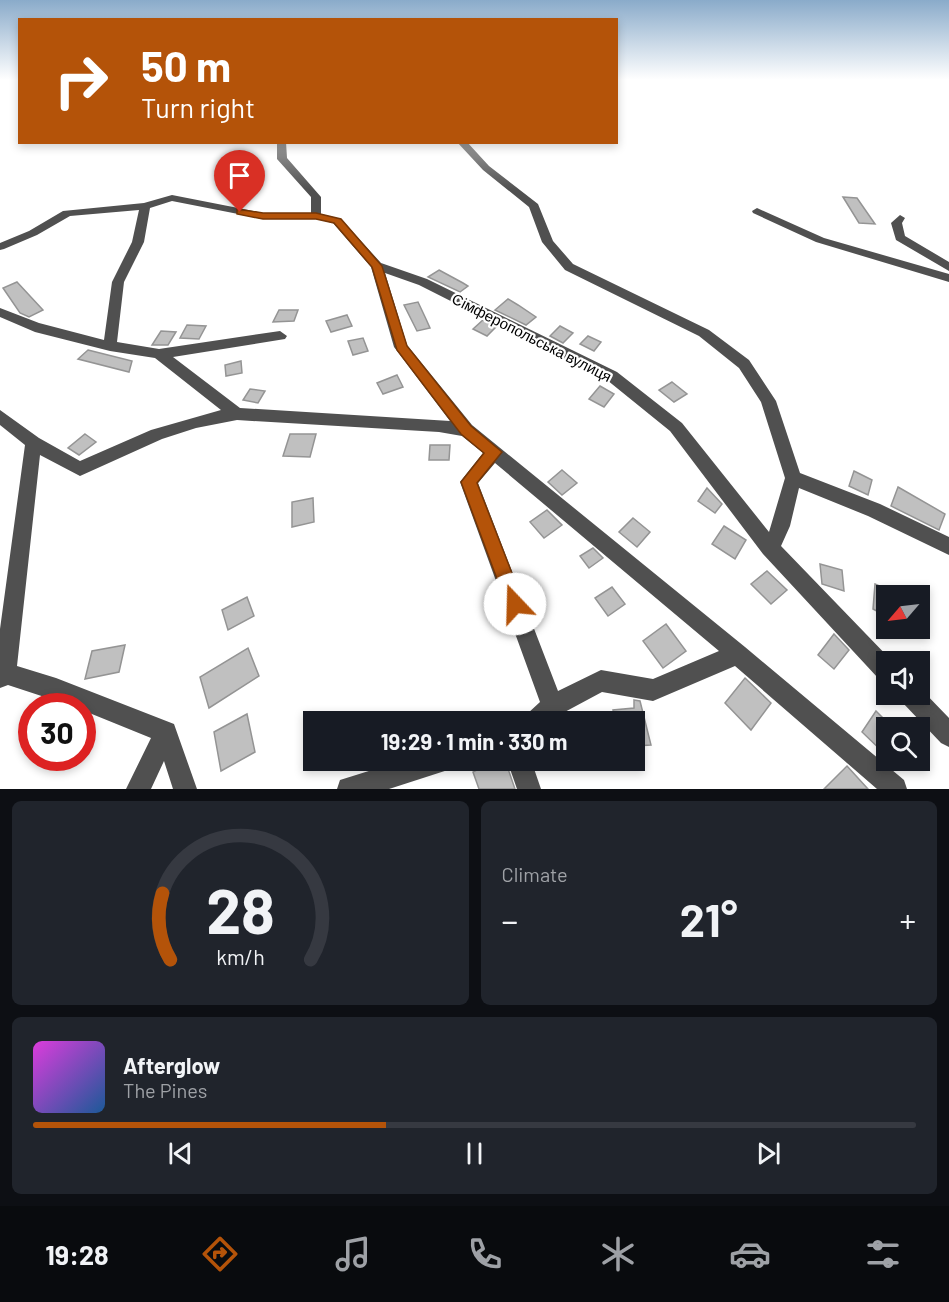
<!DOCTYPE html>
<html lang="en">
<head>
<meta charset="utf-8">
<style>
  body { margin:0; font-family:Barlow,sans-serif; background:#20242c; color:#f1f3f6; height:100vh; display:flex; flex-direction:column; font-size:22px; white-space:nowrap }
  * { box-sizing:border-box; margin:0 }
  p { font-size:20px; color:#9ea1a6 }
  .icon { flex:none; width:33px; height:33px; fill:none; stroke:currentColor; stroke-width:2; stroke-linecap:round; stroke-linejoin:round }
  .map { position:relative; height:789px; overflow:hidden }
  .details { display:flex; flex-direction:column; gap:12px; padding:12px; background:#0d0f14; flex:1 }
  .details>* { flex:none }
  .banner { position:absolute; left:18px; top:18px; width:600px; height:126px; border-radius:0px; box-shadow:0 3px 9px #0003; background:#b45309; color:#fff; overflow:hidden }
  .needle { width:39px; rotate:242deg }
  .fabs { position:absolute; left:876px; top:585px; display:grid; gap:12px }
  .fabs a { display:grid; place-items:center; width:54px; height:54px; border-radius:0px; background:#171b24; box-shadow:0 3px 9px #0003; font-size:30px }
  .speed { position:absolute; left:18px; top:693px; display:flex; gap:12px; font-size:30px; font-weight:700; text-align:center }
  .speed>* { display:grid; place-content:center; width:78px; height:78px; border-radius:50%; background:#171b24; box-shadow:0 3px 9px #0003; line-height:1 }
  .speed .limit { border:9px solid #d22; background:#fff; color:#111 }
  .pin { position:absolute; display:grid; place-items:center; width:51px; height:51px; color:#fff; margin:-62px -26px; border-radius:50% 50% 50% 0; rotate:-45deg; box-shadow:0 0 6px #0007 }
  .pin .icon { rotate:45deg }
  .me { position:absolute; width:66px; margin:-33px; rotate:339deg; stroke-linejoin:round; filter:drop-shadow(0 0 4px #0008) }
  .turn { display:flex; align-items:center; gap:21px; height:126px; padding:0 24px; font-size:27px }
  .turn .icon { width:78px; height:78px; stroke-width:2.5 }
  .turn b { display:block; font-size:42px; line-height:51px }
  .big { font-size:45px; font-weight:700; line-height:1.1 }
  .details .tile { flex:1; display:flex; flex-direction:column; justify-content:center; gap:9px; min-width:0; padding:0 21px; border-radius:9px; background:#20242c }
  .details .dial { align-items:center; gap:0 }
  .dial svg { height:156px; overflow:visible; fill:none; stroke:#363941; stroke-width:7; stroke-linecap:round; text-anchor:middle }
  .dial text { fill:#f1f3f6; stroke:none }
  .song { display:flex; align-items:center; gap:18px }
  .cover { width:72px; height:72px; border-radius:9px; background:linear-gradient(135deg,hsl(300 70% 55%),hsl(210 70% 35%)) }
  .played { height:6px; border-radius:3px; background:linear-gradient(90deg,#b45309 40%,#363941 40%) }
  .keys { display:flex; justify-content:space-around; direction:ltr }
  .heat { display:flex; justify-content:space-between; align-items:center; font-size:33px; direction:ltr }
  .details .tiles { flex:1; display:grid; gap:12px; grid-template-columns:1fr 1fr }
  .tile:last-child { grid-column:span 2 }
  .trip { position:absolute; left:303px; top:711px; width:342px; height:60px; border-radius:0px; background:#171b24; box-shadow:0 3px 9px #0003; font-weight:700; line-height:60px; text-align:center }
  .menu { display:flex; height:96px; justify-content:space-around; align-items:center; background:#090b0e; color:#9ea1a6 }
  .menu .icon { width:42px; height:42px }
  .menu .current { color:#b45309 }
  .menu b { font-size:27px; color:#f1f3f6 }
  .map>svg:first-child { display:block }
</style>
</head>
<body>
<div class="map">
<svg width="949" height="789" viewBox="0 0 949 789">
  <rect width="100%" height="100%" fill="#fff"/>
  <!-- building -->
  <g fill="#c0c0c0" stroke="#949494" stroke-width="1.5">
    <path d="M843,197L857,198L875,224L859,223Z"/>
    <path d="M439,270L463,283L468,286L460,292L428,277Z"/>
    <path d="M17,282L43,310L29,317L20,313L3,288Z"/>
    <path d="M508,299L518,305L536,317L526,325L495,310Z"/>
    <path d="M418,302L426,319L430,328L417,331L404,305Z"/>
    <path d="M279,310H298L294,321L273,322Z"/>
    <path d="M347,315L352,326L331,332L326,321Z"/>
    <path d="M483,320L496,327L487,336L473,329Z"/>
    <path d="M187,325L206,326L199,339L180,338Z"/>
    <path d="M560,326L573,333L563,343L550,336Z"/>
    <path d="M161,331L176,332L168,345H152Z"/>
    <path d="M588,336L601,342L594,351L580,344Z"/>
    <path d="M363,338L368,351L353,355L348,341Z"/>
    <path d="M88,350L132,361L129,372L78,359Z"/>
    <path d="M241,361L242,373L226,376L225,365Z"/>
    <path d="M397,375L403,387L383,394L377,383Z"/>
    <path d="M672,382L687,394L674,402L659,390Z"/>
    <path d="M600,386L614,394L604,407L589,399Z"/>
    <path d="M250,389L265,391L258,403L243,400Z"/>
    <path d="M85,434L96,442L79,455L68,448Z"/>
    <path d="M290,434H316L310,457L283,456Z"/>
    <path d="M430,445H450L449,460H429Z"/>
    <path d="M562,470L577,483L562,495L548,482Z"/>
    <path d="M854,471L872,480L868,495L849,486Z"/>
    <path d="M898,487L945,514L939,530L891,506Z"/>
    <path d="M707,488L722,504L715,513L698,501Z"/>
    <path d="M313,498L314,522L292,527V502Z"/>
    <path d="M547,510L562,525L544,538L530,522Z"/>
    <path d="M633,518L650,532L637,547L619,532Z"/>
    <path d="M724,526L746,540L735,559L712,544Z"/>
    <path d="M593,548L603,558L589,568L580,556Z"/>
    <path d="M820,564L842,570L844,591L822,584Z"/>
    <path d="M767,571L787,590L771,604L751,584Z"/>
    <path d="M875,584L886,589V616L873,609Z"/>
    <path d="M612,587L625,604L608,616L595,598Z"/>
    <path d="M247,597L254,616L228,630L222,610Z"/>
    <path d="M666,624L686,651L663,668L643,641Z"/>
    <path d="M834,634L849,650L834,669L818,655Z"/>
    <path d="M125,645L119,672L85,679L92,651Z"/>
    <path d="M248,648L259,676L209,708L200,677Z"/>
    <path d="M745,678L771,703L751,730L725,703Z"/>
    <path d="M634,700L640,701L651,745L634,746V722H615L613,710L634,708Z"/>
    <path d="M876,711L886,721V755L862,732Z"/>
    <path d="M247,714L255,752L221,771L214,732Z"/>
    <path d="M495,760H505L515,789H479L473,772Z"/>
    <path d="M847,766L868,789H824Z"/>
  </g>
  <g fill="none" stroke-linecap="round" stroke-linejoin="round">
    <!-- minor -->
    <g fill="#505050" fill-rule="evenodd">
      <path d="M277,142H286L287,158L321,197V214L341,219L381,263L427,279L617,372L682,423L769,532L785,478L761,402L739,368L699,336L565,270L542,242L529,207L483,170L457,142H467L489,166L538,204L553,241L573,264L709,330L749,360L776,401L800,473L880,504L949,537V555L868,516L799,488L790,526L781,546L893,662H886V681L878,678L763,554L670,431L607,380L419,285L385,273L407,345L472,425L745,647L904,780L907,789H877L735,666L653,701L602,692L561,714L553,722H524L527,714L540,702L460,482L483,453L462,436L439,432L237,420L196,428L162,439L80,476L40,455L17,666L56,678L174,724L197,789H173L164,761L151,789H126L151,738L82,710V706H72L8,685L0,688V629L25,445L0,425V410L39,438L80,461L151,430L221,410L155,358L110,351L35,332L0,317V308L39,323L104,340L112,282L132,242L139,210L70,216L37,235L4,249L0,250V243L29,231L63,211L144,203L172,195L263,213H311V197L277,159ZM172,201L263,219H316L333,223L371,267L394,347L450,421L240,408L173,357L285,339L287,336L280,331L159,349L117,342L124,282L144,242L150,208ZM495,463L719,651L653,679L601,670L558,691L478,483Z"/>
      <path d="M757,208L824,238L949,274V282L816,242L753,213L752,211Z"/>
      <path d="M900,215L905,218L902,223L905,236L949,262V271L896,240L891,223Z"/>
      <path d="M920,688L949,718V747L941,743L902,702L899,694H920Z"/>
      <path d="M404,760H458L454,768L389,789H337L340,780Z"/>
      <path d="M507,760H531L541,789H517Z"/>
    </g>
  </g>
  <!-- sky -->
  <linearGradient id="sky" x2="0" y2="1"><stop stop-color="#8aabca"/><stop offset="0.42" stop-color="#fff"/><stop offset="1" stop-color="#fff" stop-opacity="0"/></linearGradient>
  <rect width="949" height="190" fill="url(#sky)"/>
  <!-- route -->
  <path fill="#b45309" stroke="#753606" stroke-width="1.5" d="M237,209L263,213H316L341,219L382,266L407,346L471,426L502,452L477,483L524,604L522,611L515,613L509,611L461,482L484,453L461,434L397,350L372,267L334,223L316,219H263L237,214Z"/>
  <g text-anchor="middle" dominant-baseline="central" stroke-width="4.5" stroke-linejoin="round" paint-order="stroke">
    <!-- street labels -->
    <g font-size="15" fill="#000" stroke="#fff">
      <text transform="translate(532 337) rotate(27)">Сімферопольська вулиця</text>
    </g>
  </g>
</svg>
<div class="fabs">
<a><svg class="needle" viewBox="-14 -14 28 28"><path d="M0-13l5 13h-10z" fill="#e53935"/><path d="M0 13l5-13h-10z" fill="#9ea1a6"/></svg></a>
<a><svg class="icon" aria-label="sound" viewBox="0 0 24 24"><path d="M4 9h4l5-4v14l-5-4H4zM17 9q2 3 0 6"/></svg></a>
<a><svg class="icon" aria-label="search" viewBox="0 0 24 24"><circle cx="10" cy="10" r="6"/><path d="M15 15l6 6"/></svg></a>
</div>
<div class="speed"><div class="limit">30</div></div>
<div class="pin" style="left:240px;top:212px;background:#d93025"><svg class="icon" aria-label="arrive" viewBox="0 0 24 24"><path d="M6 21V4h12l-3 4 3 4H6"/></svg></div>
<svg class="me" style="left:515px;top:604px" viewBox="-20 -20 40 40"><circle r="19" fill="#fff"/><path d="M0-13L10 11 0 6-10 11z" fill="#b45309"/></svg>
<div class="trip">19:29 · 1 min · 330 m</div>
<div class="banner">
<div class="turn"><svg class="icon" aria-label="right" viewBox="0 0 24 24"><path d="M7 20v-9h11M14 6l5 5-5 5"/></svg><div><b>50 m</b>Turn right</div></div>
</div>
</div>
<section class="details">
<div class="tiles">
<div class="tile dial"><svg viewBox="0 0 100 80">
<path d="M14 69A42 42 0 1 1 86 69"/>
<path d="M14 69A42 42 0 0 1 10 35" stroke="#b45309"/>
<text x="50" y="56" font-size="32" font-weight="700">28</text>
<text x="50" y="72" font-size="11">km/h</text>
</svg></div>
<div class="tile"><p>Climate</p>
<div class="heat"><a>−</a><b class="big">21°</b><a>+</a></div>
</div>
<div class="tile">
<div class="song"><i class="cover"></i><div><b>Afterglow</b><p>The Pines</p></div></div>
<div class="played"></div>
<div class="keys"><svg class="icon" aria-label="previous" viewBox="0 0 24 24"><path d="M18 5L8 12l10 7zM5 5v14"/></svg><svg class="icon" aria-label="pause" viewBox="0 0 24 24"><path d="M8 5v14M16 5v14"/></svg><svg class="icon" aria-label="next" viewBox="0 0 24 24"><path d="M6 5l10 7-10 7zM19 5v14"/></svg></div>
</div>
</div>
</section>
<nav class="menu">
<b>19:28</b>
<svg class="icon current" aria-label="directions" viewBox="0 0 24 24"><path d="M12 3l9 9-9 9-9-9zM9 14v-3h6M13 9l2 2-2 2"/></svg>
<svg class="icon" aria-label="music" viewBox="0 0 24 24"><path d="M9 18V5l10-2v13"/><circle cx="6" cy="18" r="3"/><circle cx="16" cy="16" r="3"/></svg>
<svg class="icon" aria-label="phone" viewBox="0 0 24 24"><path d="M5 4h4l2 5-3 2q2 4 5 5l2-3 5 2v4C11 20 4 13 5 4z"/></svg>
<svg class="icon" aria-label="climate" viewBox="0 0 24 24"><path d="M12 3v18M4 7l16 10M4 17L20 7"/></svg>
<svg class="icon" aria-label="car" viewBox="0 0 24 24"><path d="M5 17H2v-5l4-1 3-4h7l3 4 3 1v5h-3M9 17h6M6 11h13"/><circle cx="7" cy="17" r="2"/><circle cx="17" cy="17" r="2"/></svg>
<svg class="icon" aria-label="filters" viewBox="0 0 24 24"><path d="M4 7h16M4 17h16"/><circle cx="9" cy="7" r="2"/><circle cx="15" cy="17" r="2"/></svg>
</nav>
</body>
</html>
